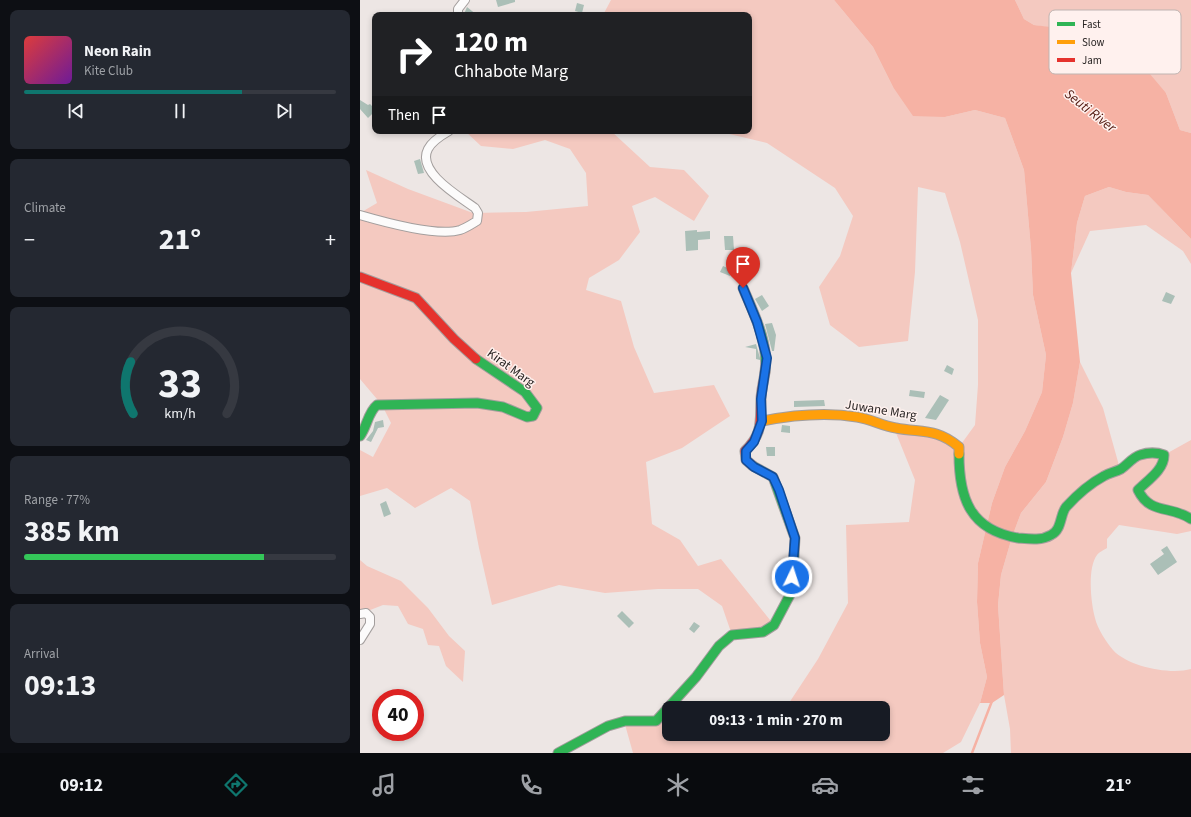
<!DOCTYPE html>
<html lang="en">
<head>
<meta charset="utf-8">
<style>
  body { margin:0; font-family:"Source Sans 3",sans-serif; background:#242831; color:#f1f3f6; height:100vh; display:flex; flex-direction:column; font-size:15px; white-space:nowrap }
  * { box-sizing:border-box; margin:0 }
  p { font-size:13px; color:#9ea1a6 }
  .icon { flex:none; width:22px; height:22px; fill:none; stroke:currentColor; stroke-width:2; stroke-linecap:round; stroke-linejoin:round }
  .map { position:relative; flex:1; overflow:hidden }
  .panel { display:flex; flex-direction:column; gap:10px; padding:10px; background:#0d0f14; width:360px }
  .panel>* { flex:none }
  .top-card { position:absolute; left:12px; top:12px; width:380px; height:122px; border-radius:8px; box-shadow:0 2px 6px #0003; background:#202124; color:#fff; overflow:hidden }
  .speed { position:absolute; left:12px; top:689px; display:flex; gap:8px; font-size:20px; font-weight:700; text-align:center }
  .speed>* { display:grid; place-content:center; width:52px; height:52px; border-radius:50%; background:#171b24; box-shadow:0 2px 6px #0003; line-height:1 }
  .speed .limit { border:6px solid #d22; background:#fff; color:#111 }
  .pin { position:absolute; display:grid; place-items:center; width:34px; height:34px; color:#fff; margin:-41px -17px; border-radius:50% 50% 50% 0; rotate:-45deg; box-shadow:0 0 4px #0007 }
  .pin .icon { rotate:45deg }
  .me { position:absolute; width:44px; margin:-22px; rotate:4deg; stroke-linejoin:round; filter:drop-shadow(0 0 3px #0008) }
  .turn { display:flex; align-items:center; gap:14px; height:84px; padding:0 16px; font-size:18px }
  .turn .icon { width:52px; height:52px; stroke-width:2.5 }
  .turn b { display:block; font-size:28px; line-height:34px }
  .then { display:flex; align-items:center; height:38px; padding:0 16px; background:#0003; gap:8px; font-size:15px }
  .big { font-size:30px; font-weight:700; line-height:1.1 }
  .panel .card { flex:1; display:flex; flex-direction:column; justify-content:center; gap:6px; min-width:0; padding:0 14px; border-radius:8px; background:#242831 }
  .panel .dial { align-items:center; gap:0 }
  .dial svg { height:104px; overflow:visible; fill:none; stroke:#363941; stroke-width:7; stroke-linecap:round; text-anchor:middle }
  .dial text { fill:#f1f3f6; stroke:none }
  .song { display:flex; align-items:center; gap:12px }
  .cover { width:48px; height:48px; border-radius:6px; background:linear-gradient(135deg,hsl(0 70% 55%),hsl(280 70% 35%)) }
  .played { height:4px; border-radius:2px; background:linear-gradient(90deg,#0f766e 70%,#363941 70%) }
  .keys { display:flex; justify-content:space-around; direction:ltr }
  .heat { display:flex; justify-content:space-between; align-items:center; font-size:22px; direction:ltr }
  .charge { height:6px; border-radius:3px; background:linear-gradient(90deg,#34c759 77%,#363941 0) }
  .trip { position:absolute; left:302px; top:701px; width:228px; height:40px; border-radius:8px; background:#171b24; box-shadow:0 2px 6px #0003; font-weight:700; line-height:40px; text-align:center }
  .menu { display:flex; height:64px; justify-content:space-around; align-items:center; background:#090b0e; color:#9ea1a6 }
  .menu .icon { width:28px; height:28px }
  .menu .active { color:#0f766e }
  .menu b { font-size:18px; color:#f1f3f6 }
  main { display:flex; flex:1; min-height:0 }
  .map>svg:first-child { display:block }
</style>
</head>
<body>
<main>
<section class="panel">
<div class="card">
<div class="song"><i class="cover"></i><div><b>Neon Rain</b><p>Kite Club</p></div></div>
<div class="played"></div>
<div class="keys"><svg class="icon" aria-label="previous" viewBox="0 0 24 24"><path d="M18 5L8 12l10 7zM5 5v14"/></svg><svg class="icon" aria-label="pause" viewBox="0 0 24 24"><path d="M8 5v14M16 5v14"/></svg><svg class="icon" aria-label="next" viewBox="0 0 24 24"><path d="M6 5l10 7-10 7zM19 5v14"/></svg></div>
</div>
<div class="card"><p>Climate</p>
<div class="heat"><a>−</a><b class="big">21°</b><a>+</a></div>
</div>
<div class="card dial"><svg viewBox="0 0 100 80">
<path d="M14 69A42 42 0 1 1 86 69"/>
<path d="M14 69A42 42 0 0 1 12 29" stroke="#0f766e"/>
<text x="50" y="56" font-size="32" font-weight="700">33</text>
<text x="50" y="72" font-size="11">km/h</text>
</svg></div>
<div class="card"><p>Range · 77%</p><b class="big">385 km</b><div class="charge"></div></div>
<div class="card"><p>Arrival</p><b class="big">09:13</b></div>
</section>
<div class="map">
<svg width="831" height="753" viewBox="0 0 831 753">
  <rect width="100%" height="100%" fill="#ede6e4"/>
  <!-- green -->
  <g fill="#f4c9c0">
    <path d="M251,0H474L513,47L533,87L585,117L615,110L645,118L664,170L671,249L673,295L686,355L682,392L665,431L645,467L632,503L618,563L617,602L620,643L627,677L620,703L601,742L583,753H273L264,721L289,723L312,703L320,708H309V734H523V708H416L429,703L458,659L488,603L486,525L549,522L555,480L534,428L557,429L599,447L615,425L618,385V320L600,242L585,193L558,187L555,272L548,341L499,347L470,325L459,287L480,256L493,216L475,188L407,143L361,132L389,131V15H243Z"/>
    <path d="M655,0H831V133L820,130L806,93L715,29L693,28L674,25L664,19Z"/>
    <path d="M105,131H251L290,167L324,170L349,196L334,221L295,197L272,206L280,232L259,260L229,278L226,290L261,301L274,347L294,393L354,385L370,416L322,448L286,462L292,524L320,540L338,566L361,559L414,625L372,635L362,606L338,589H298L245,593L199,585L132,605L119,548L110,501L91,488L55,508L27,488L0,496V450L13,457L31,423L22,405L0,379V213L17,203L6,170L48,189L113,213L166,212L228,206L226,173L210,149L185,140L153,149L121,146Z"/>
    <path d="M749,187L766,192L788,195L831,239V264L823,251L786,225L730,231L711,273L717,223L725,196Z"/>
    <path d="M720,362L743,408L760,469L779,455H804L831,440V531L817,534L759,525L747,539V548C744,550 739,552 737,555C727,568 731,604 735,618C737,628 747,643 753,650C768,667 811,675 831,669V753H651L650,729L644,695L638,605L641,575L652,537L661,513L686,482L703,437L713,403Z"/>
    <path d="M0,560L7,566L41,581L68,608L89,636L105,651L103,682L86,666L79,646L68,645L63,629L48,624L38,606L23,605L0,614Z"/>
  </g>
  <!-- water -->
  <path fill="#f6b2a4" d="M474,0H655L664,19L674,25L740,33L773,54L806,93L820,130L831,133V239L788,195L766,192L749,187L725,196L717,223L711,273L720,362L713,403L703,437L686,482L661,513L652,537L641,575L638,605L644,695L632,703H620L627,677L620,643L617,602L618,563L632,503L645,467L665,431L682,392L686,355L673,295L671,249L664,170L645,118L615,110L585,117L553,116L533,87L513,47Z"/>
  <g fill="none" stroke-linecap="round" stroke-linejoin="round">
    <!-- stream -->
    <path stroke="#f6b2a4" stroke-width="2.5" d="M612,753L632,701"/>
  </g>
  <!-- building -->
  <g fill="#abbfb7">
    <path d="M136,0H155V2L138,7Z"/>
    <path d="M217,3L224,5L222,13L215,11Z"/>
    <path d="M107,7L117,15L104,14Z"/>
    <path d="M0,100L8,105L10,104L15,109V111L8,118L0,109Z"/>
    <path d="M60,159L64,173L58,174L54,161Z"/>
    <path d="M337,230V232L350,231V239L338,240V250L326,251L325,231Z"/>
    <path d="M364,236H373L374,250H365Z"/>
    <path d="M387,257L395,259L393,269L385,267Z"/>
    <path d="M363,266L372,270L370,276L360,272Z"/>
    <path d="M806,292L815,296L811,304L802,301Z"/>
    <path d="M402,295L409,306L402,311L395,299Z"/>
    <path d="M412,323L416,335L414,351H412L405,324Z"/>
    <path d="M396,344L400,358V360L396,359V349L385,347Z"/>
    <path d="M587,365L594,369L592,375L584,371Z"/>
    <path d="M550,390L565,392L564,398L549,396Z"/>
    <path d="M580,395L589,400L576,420L565,418Z"/>
    <path d="M464,400L465,406L434,407V401Z"/>
    <path d="M23,420L24,427L18,428L11,442L6,440L13,431L15,422Z"/>
    <path d="M422,425L430,426V433L421,432Z"/>
    <path d="M406,447H415V456H407Z"/>
    <path d="M26,501L31,514L24,517L20,504Z"/>
    <path d="M807,546L817,562L798,575L790,564L804,554L801,550Z"/>
    <path d="M262,611L274,623L269,628L257,616Z"/>
    <path d="M334,622L340,626L334,633L329,629Z"/>
  </g>
  <g fill="none" stroke-linecap="round" stroke-linejoin="round">
    <!-- street casing -->
    <g stroke="#a39e9d" stroke-width="10">
      <g id="street">
        <path d="M98,15V9L105,0"/>
        <path d="M0,215C24,222 77,237 100,230C106,228 112,224 117,221L118,213L115,208C100,197 56,172 68,149C72,141 82,135 89,131"/>
        <path d="M0,614L6,613L10,617V624L0,640"/>
      </g>
    </g>
    <!-- fast casing -->
    <g stroke="#a39e9d" stroke-width="11">
      <g id="fast">
        <path d="M383,288C394,314 409,343 405,372"/>
        <path d="M0,436C7,427 8,412 17,405L117,403L143,407L167,417L173,416L177,408L165,392L116,359"/>
        <path d="M599,454C599,498 610,530 658,538C669,539 681,541 691,535C702,530 700,514 706,507C716,496 731,483 744,476C749,473 755,472 761,469C767,465 773,457 780,455C789,452 796,452 804,455C804,470 788,480 778,490C790,515 811,505 831,519"/>
        <path d="M198,753L248,726L265,721H296L336,677L359,646L372,635L403,632L414,625L432,591L435,538L413,477L393,466"/>
      </g>
    </g>
    <!-- slow casing -->
    <g stroke="#a39e9d" stroke-width="11">
      <path id="slow" d="M402,421C433,415 466,412 497,417C511,419 522,426 536,428C562,433 577,428 599,447V454"/>
    </g>
    <!-- jam casing -->
    <g stroke="#a39e9d" stroke-width="11">
      <g id="jam">
        <path d="M0,277L56,298L94,339L116,359"/>
        <path d="M393,466L386,460L385,451C403,433 400,423 401,400C401,390 404,381 405,372"/>
      </g>
    </g>
    <!-- street -->
    <use href="#street" stroke="#fcfbfb" stroke-width="8"/>
    <!-- fast -->
    <use href="#fast" stroke="#30b455" stroke-width="9"/>
    <!-- slow -->
    <use href="#slow" stroke="#ff9f0a" stroke-width="9"/>
    <!-- jam -->
    <use href="#jam" stroke="#e5322d" stroke-width="9"/>
  </g>
  <g fill="none" stroke-linecap="round" stroke-linejoin="round">
    <!-- route casing -->
    <g stroke="#114b97" stroke-width="10">
      <path id="route" d="M383,288L397,322L407,358L401,399L402,421L394,442L386,451V460L394,467L413,477L419,490L435,538L432,577"/>
    </g>
    <!-- route -->
    <use href="#route" stroke="#1a73e8" stroke-width="7"/>
  </g>
  <g text-anchor="middle" dominant-baseline="central" stroke-width="3" stroke-linejoin="round" paint-order="stroke">
    <!-- street labels -->
    <g font-size="13" fill="#2a2524" stroke="#fff1ee">
      <text transform="translate(151 368) rotate(36)">Kirat Marg</text>
      <text transform="translate(521 410) rotate(9)">Juwane Marg</text>
    </g>
    <!-- water labels -->
    <g font-size="14" font-style="italic" fill="#4f150c" stroke="#fff1ee">
      <text transform="translate(730 111) rotate(38)">Seuti River</text>
    </g>
  </g>
  <!-- legend -->
  <rect x="689" y="10" width="132" height="64" rx="6" fill="#fff1ee" stroke="#bfb4b1" stroke-width="1"/>
  <rect x="697" y="22" width="18" height="4" fill="#30b455"/>
  <rect x="697" y="40" width="18" height="4" fill="#ff9f0a"/>
  <rect x="697" y="58" width="18" height="4" fill="#e5322d"/>
  <g font-size="11" fill="#2a2524">
    <text x="722" y="28">Fast</text>
    <text x="722" y="46">Slow</text>
    <text x="722" y="64">Jam</text>
  </g>
</svg>
<div class="speed"><div class="limit">40</div></div>
<div class="pin" style="left:383px;top:288px;background:#d93025"><svg class="icon" aria-label="arrive" viewBox="0 0 24 24"><path d="M6 21V4h12l-3 4 3 4H6"/></svg></div>
<svg class="me" style="left:432px;top:577px" viewBox="-20 -20 40 40"><circle r="17" fill="#1a73e8" stroke="#fff" stroke-width="3"/><path d="M0-11L8 9 0 5-8 9z" fill="#fff"/></svg>
<div class="trip">09:13 · 1 min · 270 m</div>
<div class="top-card">
<div class="turn"><svg class="icon" aria-label="right" viewBox="0 0 24 24"><path d="M7 20v-9h11M14 6l5 5-5 5"/></svg><div><b>120 m</b>Chhabote Marg</div></div>
<div class="then">Then<svg class="icon" aria-label="arrive" viewBox="0 0 24 24"><path d="M6 21V4h12l-3 4 3 4H6"/></svg></div>
</div>
</div>
</main>
<nav class="menu">
<b>09:12</b>
<svg class="icon active" aria-label="directions" viewBox="0 0 24 24"><path d="M12 3l9 9-9 9-9-9zM9 14v-3h6M13 9l2 2-2 2"/></svg>
<svg class="icon" aria-label="music" viewBox="0 0 24 24"><path d="M9 18V5l10-2v13"/><circle cx="6" cy="18" r="3"/><circle cx="16" cy="16" r="3"/></svg>
<svg class="icon" aria-label="phone" viewBox="0 0 24 24"><path d="M5 4h4l2 5-3 2q2 4 5 5l2-3 5 2v4C11 20 4 13 5 4z"/></svg>
<svg class="icon" aria-label="climate" viewBox="0 0 24 24"><path d="M12 3v18M4 7l16 10M4 17L20 7"/></svg>
<svg class="icon" aria-label="car" viewBox="0 0 24 24"><path d="M5 17H2v-5l4-1 3-4h7l3 4 3 1v5h-3M9 17h6M6 11h13"/><circle cx="7" cy="17" r="2"/><circle cx="17" cy="17" r="2"/></svg>
<svg class="icon" aria-label="filters" viewBox="0 0 24 24"><path d="M4 7h16M4 17h16"/><circle cx="9" cy="7" r="2"/><circle cx="15" cy="17" r="2"/></svg>
<b>21°</b>
</nav>
</body>
</html>
